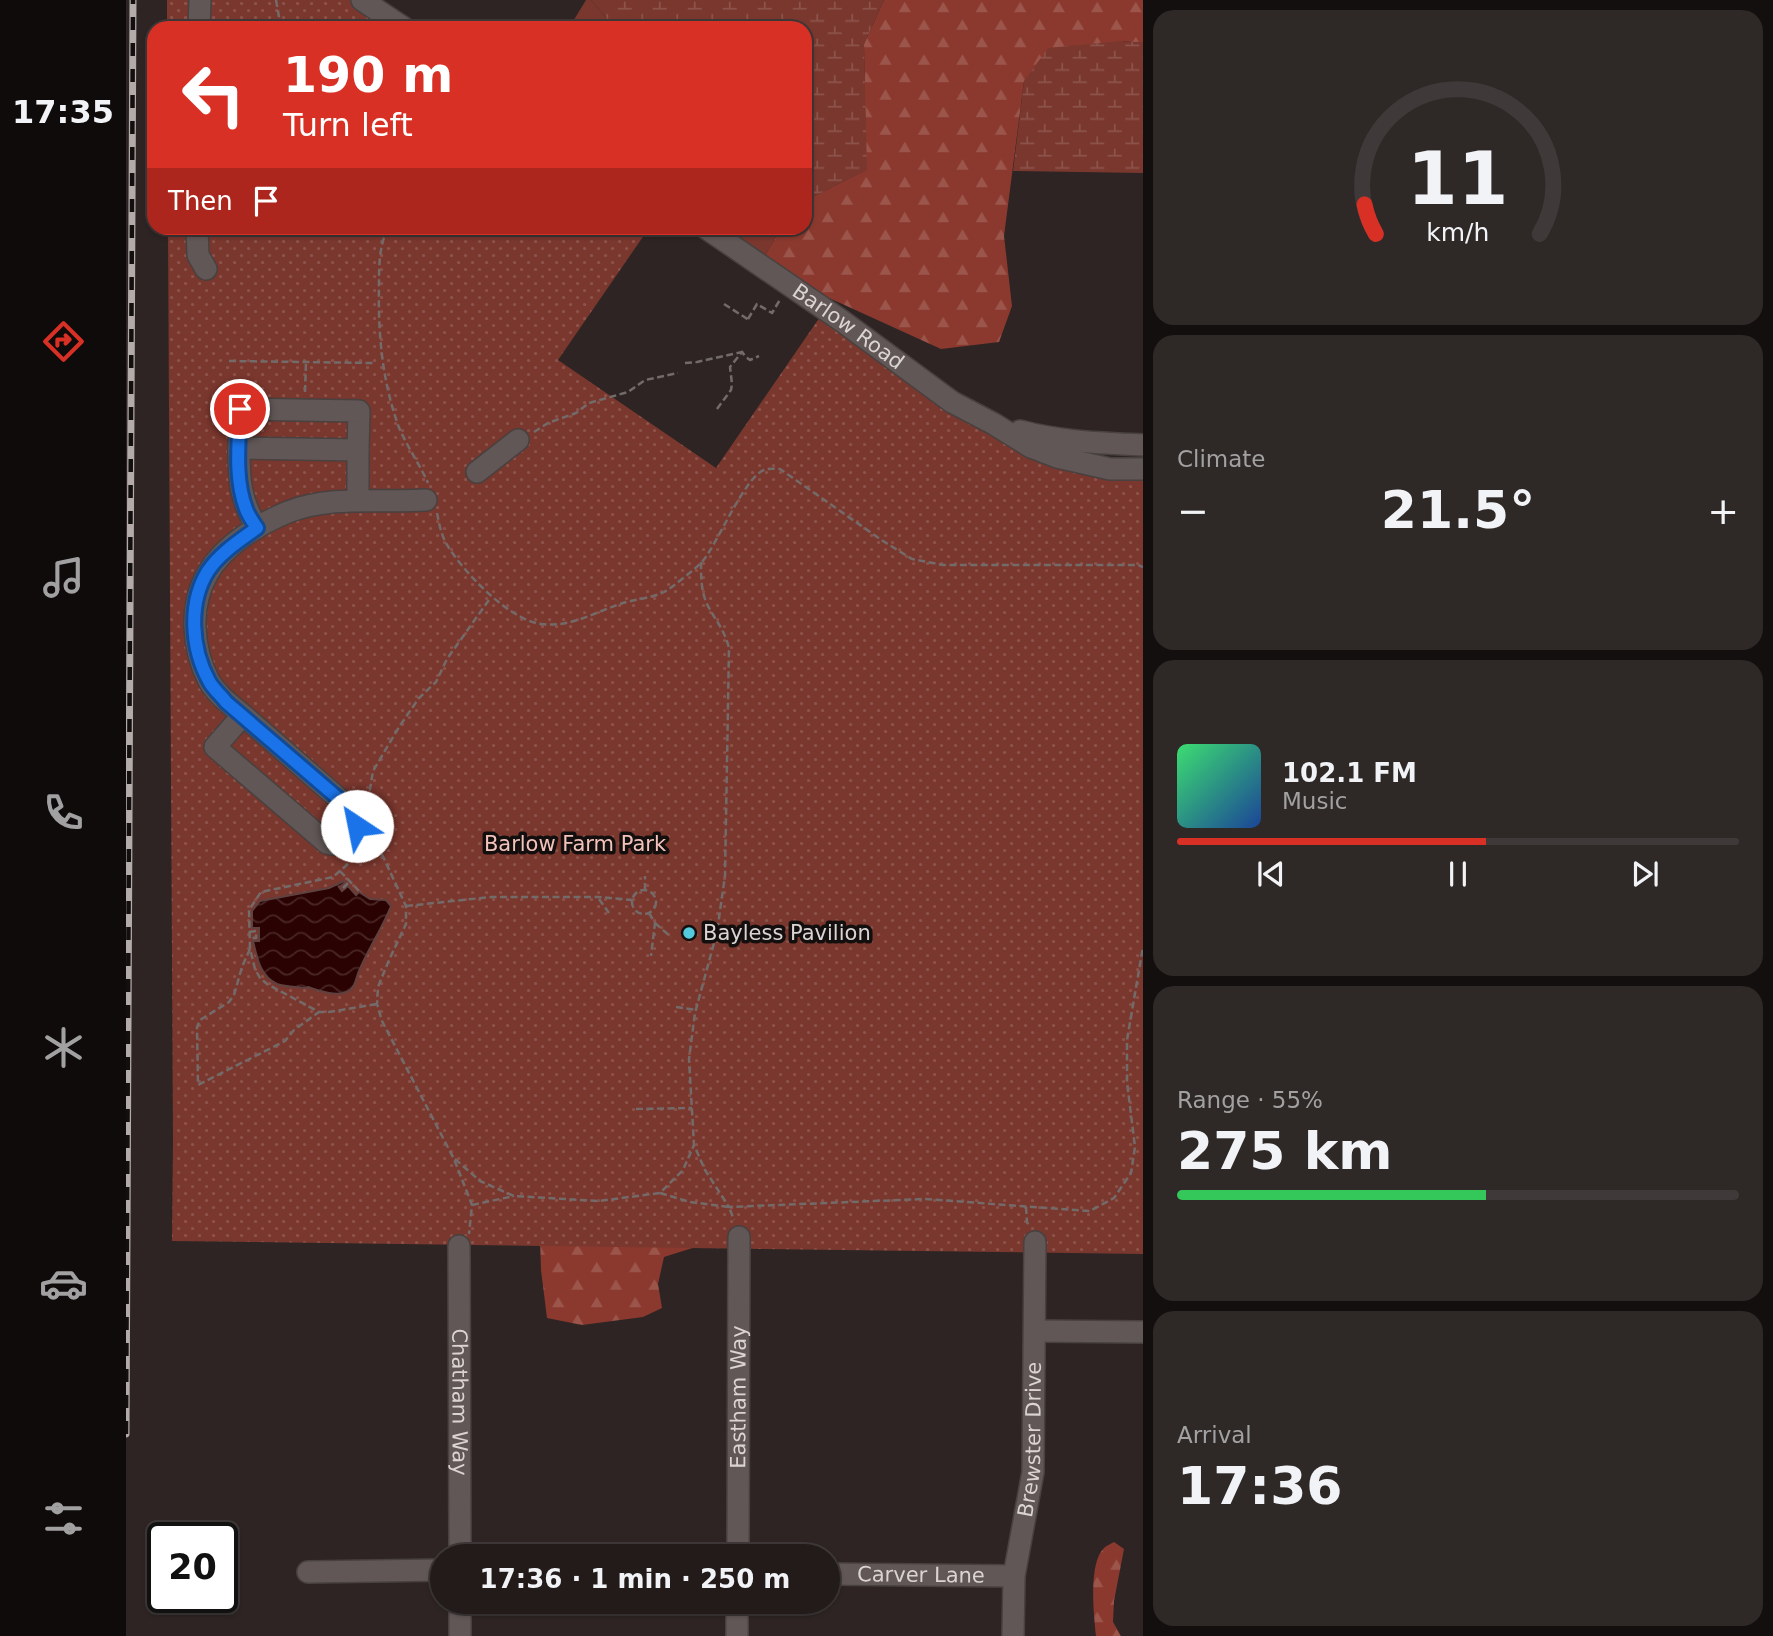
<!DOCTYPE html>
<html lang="en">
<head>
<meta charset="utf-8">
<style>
  body { margin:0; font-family:"DejaVu Sans",sans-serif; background:#2e2827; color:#f1f3f6; height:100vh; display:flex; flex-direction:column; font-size:26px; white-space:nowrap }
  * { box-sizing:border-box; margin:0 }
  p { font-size:23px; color:#a2a1a2 }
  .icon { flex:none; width:38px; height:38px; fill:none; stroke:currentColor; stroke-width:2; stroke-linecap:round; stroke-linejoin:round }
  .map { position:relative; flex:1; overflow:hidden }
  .sheet { display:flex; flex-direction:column; gap:10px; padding:10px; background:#130f0e; width:630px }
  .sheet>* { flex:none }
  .banner { position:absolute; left:21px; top:21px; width:665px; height:214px; border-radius:21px; box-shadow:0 2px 5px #0004,0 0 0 2px #3f3939; background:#d93025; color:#fff; overflow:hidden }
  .speed { position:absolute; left:21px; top:1522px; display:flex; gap:14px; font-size:35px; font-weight:700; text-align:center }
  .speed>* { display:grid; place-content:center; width:91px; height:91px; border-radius:50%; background:#221b1a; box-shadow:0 2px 5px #0004,0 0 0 2px #3f3939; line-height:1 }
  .speed .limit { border:4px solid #111; border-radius:10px; background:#fff; color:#111 }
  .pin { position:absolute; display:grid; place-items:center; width:60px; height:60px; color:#fff; margin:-30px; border:4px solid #fff; border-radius:50%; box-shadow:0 2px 7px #0007 }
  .me { position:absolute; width:77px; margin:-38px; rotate:326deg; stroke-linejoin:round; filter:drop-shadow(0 0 5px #0008) }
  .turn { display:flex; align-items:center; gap:24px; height:147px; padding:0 21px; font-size:32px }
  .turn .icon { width:91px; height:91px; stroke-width:2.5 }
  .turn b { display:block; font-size:49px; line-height:60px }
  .then { display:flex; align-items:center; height:66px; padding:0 21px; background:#0003; gap:14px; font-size:26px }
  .big { font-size:52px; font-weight:600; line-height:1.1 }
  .sheet .widget { flex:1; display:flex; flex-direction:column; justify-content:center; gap:10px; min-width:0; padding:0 24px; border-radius:21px; background:#2e2827 }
  .sheet .dial { align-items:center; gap:0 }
  .dial svg { height:182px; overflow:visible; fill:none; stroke:#3f3939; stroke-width:7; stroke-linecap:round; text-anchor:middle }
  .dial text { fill:#f1f3f6; stroke:none }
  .song { display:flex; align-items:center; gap:21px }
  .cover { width:84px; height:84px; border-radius:10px; background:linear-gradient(135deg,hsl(140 70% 55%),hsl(220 70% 35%)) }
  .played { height:7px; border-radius:4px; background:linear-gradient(90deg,#d93025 55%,#3f3939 55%) }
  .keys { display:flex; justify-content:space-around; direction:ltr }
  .heat { display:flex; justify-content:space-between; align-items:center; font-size:38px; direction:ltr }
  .charge { height:10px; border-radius:5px; background:linear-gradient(90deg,#34c759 55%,#3f3939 0) }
  .trip { position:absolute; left:304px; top:1544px; width:410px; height:70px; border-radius:35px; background:#221b1a; box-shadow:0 2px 5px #0004,0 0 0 2px #3f3939; font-weight:600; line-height:70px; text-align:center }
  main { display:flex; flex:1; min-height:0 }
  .menu { display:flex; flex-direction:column; width:126px; justify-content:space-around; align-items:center; background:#0e0b0a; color:#a2a1a2 }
  .menu .icon { width:49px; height:49px }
  .menu .active { color:#d93025 }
  .menu b { font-size:32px; color:#f1f3f6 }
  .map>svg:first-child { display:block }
</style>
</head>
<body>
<main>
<nav class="menu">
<b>17:35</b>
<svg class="icon active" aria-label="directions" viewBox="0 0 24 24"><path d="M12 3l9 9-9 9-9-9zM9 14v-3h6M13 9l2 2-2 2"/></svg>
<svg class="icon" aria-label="music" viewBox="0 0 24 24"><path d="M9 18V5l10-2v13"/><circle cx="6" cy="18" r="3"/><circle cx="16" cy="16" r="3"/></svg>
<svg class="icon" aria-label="phone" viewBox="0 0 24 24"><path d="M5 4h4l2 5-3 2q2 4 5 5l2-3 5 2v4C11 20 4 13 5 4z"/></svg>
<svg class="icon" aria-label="climate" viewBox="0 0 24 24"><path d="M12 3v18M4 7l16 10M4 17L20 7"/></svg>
<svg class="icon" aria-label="car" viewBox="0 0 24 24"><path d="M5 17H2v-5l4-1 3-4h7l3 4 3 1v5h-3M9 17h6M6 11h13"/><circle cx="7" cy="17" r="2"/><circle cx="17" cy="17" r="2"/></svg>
<svg class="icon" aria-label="filters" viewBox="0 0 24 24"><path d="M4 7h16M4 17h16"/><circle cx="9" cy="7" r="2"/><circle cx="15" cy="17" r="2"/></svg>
</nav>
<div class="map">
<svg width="1017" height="1636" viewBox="0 0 1017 1636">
  <defs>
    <pattern id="forest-firs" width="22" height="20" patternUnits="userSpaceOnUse" patternTransform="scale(1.75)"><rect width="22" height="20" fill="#8b392e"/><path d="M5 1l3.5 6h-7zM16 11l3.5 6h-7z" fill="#9b554b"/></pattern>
    <pattern id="wetland-marsh" width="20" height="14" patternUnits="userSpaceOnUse" patternTransform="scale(1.75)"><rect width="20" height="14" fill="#7a372e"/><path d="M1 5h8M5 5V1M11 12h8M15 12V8" fill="none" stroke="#8c534b"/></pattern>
    <pattern id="park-dots" width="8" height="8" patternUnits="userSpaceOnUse" patternTransform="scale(1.75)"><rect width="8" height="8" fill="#7a372e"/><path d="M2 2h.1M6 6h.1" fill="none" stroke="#8c534b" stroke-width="1.8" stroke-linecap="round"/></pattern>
    <pattern id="water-waves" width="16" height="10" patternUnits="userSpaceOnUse" patternTransform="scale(1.75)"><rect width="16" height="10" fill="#2a0201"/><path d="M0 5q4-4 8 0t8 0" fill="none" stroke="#482625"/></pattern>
  </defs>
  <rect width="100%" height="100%" fill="#2d2423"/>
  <!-- grass -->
  <g fill="#7a372e">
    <path d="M460,0H465L489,28H443Z"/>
    <path d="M599,228H656L639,255Z"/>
  </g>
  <!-- forest -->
  <g fill="url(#forest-firs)">
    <path d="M758,0H1017V43L995,41L898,81L878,236L886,306L873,342L815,349L690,292L639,255L656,228H679V201L740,170L738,44Z"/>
    <path d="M414,1239L579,1244L538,1257L532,1284L536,1308L517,1317L456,1325L421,1318L415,1270Z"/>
    <path d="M988,1542L998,1549L988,1601L987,1622L995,1636H970C968,1616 962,1563 978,1548C981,1545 985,1544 988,1542Z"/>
  </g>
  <!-- wetland -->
  <g fill="url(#wetland-marsh)">
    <path d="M465,0H758L738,44L741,170L679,201V28H489Z"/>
    <path d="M995,41L1017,43V173L887,171L898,81L922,48Z"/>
  </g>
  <!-- park -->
  <g fill="url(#park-dots)">
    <path d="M41,0H227L270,28H41Z"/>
    <path d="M42,228H523L432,360L590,468L696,314L864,428L1017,470V1254L46,1241L47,1141Z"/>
  </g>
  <!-- water -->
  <path fill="url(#water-waves)" stroke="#5f4140" stroke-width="2" d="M218,881L219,883L213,887L216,891L222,886L230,895L233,892L244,899L260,900L265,906C256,929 242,949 233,971C230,977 230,986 224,990C213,998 193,991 182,987L179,988C171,987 159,987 151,984C134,976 131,958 127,941H133V928H126V911L134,901L203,888Z"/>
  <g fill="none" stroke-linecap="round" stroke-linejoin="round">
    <!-- minor casing -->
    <g stroke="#484140" stroke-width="24">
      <g id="minor">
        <path d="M236,0L278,28"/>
        <path d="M73,28L74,0"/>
        <path d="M71,228L72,255L80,269"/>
        <path id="s1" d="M580,228L716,321L826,402L868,424L905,447L931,457L984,469H1017"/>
        <path d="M114,409L233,411L232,450L113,448Z"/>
        <path d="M894,431C935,442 975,443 1017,445"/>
        <path d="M113,448C113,481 114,499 131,528"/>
        <path d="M351,472L392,440"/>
        <path d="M232,500V450"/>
        <path d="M117,715L89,747L201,843C223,849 237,833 228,812L117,715C105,705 91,695 83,681C66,648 63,605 82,573C98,545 133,524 162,512C206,495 254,503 300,500"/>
        <path id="s2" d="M333,1246L334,1556"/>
        <path d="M909,1331L1017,1332"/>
        <path id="s3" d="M612,1556L613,1237"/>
        <path d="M182,1572L317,1570"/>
        <path id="s4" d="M702,1574L888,1576"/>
        <path d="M334,1636V1601"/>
        <path d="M611,1636V1601"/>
        <path id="s5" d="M887,1636L888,1576L907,1472L909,1242"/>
      </g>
    </g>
    <!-- path -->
    <g stroke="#736b6a" stroke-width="2.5" stroke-dasharray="7 3.5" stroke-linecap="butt">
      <path d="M150,0L155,28"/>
      <path d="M262,228C253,245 253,267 253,286C252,334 256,379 272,425C280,445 293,463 302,483"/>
      <path d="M598,304L623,320"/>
      <path d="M622,319L631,304L646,313L655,298"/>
      <path d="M103,361L248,363"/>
      <path d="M559,363L571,362L616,352L619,349"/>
      <path d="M179,392L180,362"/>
      <path d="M591,409L605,390L606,384L604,367L616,352L620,357L624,360L633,356"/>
      <path d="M408,432L422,423L450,413L463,403L502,392L519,380L552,373"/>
      <path d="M311,513C313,523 315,534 320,543C336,571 383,620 415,624C445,628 471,611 497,603C510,599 526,598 538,592C546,588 570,568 576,562C592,543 618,478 638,470C642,468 650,469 654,469L757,541L786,559L817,565H1012L1017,567"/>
      <path d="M575,562C575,576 575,589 580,602C588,619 598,628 603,648L599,876L591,932L569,1013L563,1059L568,1145L579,1170L603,1207L798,1199L964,1211L988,1198L1005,1173L1009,1147L1001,1082V1040L1017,947"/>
      <path d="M242,801L247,771L273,727L293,698L310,682L321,659L365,597"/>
      <path d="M247,835L280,906V924L263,960L252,987L251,1004L256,1021L328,1159L346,1205L343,1234"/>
      <path d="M230,857L207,877L135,892L123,910L124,949L129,969L134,978L141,984L193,1012H203L251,1004"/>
      <path d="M214,871L233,891"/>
      <path d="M217,888L224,881"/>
      <circle cx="518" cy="902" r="12"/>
      <path d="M519,890V876"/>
      <path d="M473,899L483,913"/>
      <path d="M280,906L365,897H472L507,900"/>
      <path d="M523,913L529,923L525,956"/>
      <path d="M529,923L545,937"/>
      <path d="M123,932L130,931V938H123"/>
      <path d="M124,949L116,967L108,995L103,1002L74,1020L71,1027L72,1085L159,1041L168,1030L193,1012"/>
      <path d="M550,1007L570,1010"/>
      <path d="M510,1109L566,1108"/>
      <path d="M329,1159L354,1181L388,1196L473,1201L534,1193L557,1170L568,1145"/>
      <path d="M534,1193L564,1202L603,1207L608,1220"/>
      <path d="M346,1205L388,1196"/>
      <path d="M900,1207L901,1222L903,1226"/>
    </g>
    <!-- minor -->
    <use href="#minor" stroke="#615756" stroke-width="21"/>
    <!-- rail casing -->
    <g stroke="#b2abaa" stroke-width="7">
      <path id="rail" d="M0,1434L7,0"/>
    </g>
    <!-- rail -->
    <use href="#rail" stroke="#130f0e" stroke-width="4.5" stroke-dasharray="13" stroke-linecap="butt"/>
  </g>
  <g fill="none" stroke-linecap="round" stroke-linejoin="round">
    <!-- route casing -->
    <g stroke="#114b97" stroke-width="18">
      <path id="route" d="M114,409C113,441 108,478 120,509C122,515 127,522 131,528C113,541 94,553 82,571C62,603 65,648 83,681C87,689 95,695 100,702L228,812L230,817L231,826"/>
    </g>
    <!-- route -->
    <use href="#route" stroke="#1a73e8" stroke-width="12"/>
  </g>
  <!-- markers -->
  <circle fill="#54cadd" stroke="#130f0e" stroke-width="2.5" cx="563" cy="933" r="7"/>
  <g text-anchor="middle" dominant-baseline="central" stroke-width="7" stroke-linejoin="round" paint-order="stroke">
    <!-- street labels -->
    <g font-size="21" fill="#dad4d3" stroke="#130f0e">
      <text stroke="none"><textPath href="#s1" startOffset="173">Barlow Road</textPath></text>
      <text stroke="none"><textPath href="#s3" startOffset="159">Eastham Way</textPath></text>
      <text stroke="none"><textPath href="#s2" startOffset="156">Chatham Way</textPath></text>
      <text stroke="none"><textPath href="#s5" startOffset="198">Brewster Drive</textPath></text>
      <text stroke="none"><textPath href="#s4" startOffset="93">Carver Lane</textPath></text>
    </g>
    <!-- park labels -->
    <g font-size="21" fill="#f3c2ba" stroke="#130f0e">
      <text x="449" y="844">Barlow Farm Park</text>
    </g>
    <!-- poi labels -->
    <g font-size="21" fill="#dad4d3" stroke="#130f0e" text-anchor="start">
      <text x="577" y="933">Bayless Pavilion</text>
    </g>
  </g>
</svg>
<div class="speed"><div class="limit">20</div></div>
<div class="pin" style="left:114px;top:409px;background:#d93025"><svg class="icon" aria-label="arrive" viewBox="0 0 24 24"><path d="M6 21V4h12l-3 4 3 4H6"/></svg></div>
<svg class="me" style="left:231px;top:826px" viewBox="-20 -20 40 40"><circle r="19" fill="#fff"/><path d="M0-13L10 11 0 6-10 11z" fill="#1a73e8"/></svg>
<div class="trip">17:36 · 1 min · 250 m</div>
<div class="banner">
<div class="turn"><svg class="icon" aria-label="left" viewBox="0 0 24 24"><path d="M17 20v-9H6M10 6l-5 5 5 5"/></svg><div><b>190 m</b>Turn left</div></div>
<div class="then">Then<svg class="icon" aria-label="arrive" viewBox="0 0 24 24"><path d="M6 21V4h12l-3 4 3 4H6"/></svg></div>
</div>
</div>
<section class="sheet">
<div class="widget dial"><svg viewBox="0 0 100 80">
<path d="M14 69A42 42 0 1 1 86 69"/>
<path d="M14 69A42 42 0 0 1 9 56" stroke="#d93025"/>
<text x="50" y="56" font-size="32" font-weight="700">11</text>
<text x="50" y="72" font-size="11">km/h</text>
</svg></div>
<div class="widget"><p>Climate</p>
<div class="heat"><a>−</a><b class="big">21.5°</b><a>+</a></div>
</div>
<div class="widget">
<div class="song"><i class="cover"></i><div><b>102.1 FM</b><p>Music</p></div></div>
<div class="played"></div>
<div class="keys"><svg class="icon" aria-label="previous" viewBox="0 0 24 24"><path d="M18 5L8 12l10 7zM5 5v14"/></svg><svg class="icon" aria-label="pause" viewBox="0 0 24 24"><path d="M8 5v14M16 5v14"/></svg><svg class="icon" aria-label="next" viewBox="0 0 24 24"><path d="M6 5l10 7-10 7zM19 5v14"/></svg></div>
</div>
<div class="widget"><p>Range · 55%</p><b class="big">275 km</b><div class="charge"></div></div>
<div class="widget"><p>Arrival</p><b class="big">17:36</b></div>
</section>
</main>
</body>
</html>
